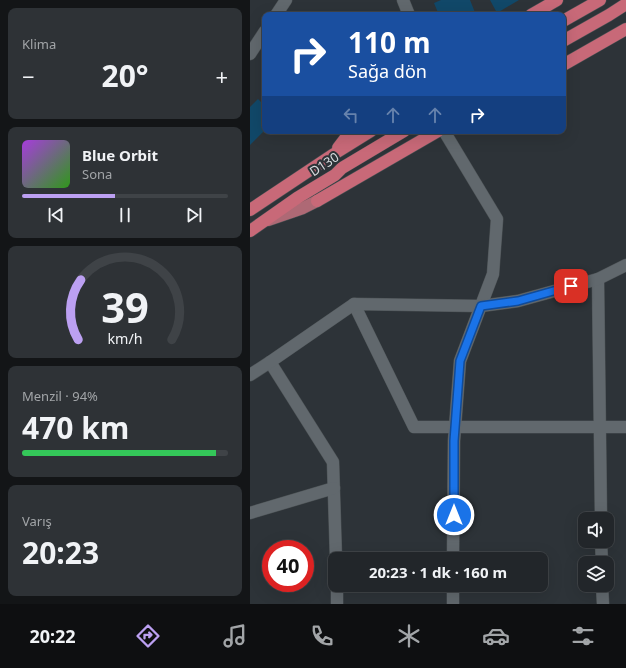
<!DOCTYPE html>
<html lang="tr">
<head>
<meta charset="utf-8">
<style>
  body { margin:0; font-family:"Noto Sans",sans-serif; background:#2e3236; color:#f1f3f6; height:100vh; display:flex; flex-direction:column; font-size:15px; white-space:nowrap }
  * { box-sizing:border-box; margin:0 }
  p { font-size:13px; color:#a2a5a8 }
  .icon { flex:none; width:22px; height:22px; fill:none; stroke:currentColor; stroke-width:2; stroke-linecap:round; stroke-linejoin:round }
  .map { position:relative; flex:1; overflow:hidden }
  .side { display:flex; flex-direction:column; gap:8px; padding:8px; background:#131517; width:250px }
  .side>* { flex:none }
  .guide { position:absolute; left:12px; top:12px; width:304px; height:122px; border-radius:8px; box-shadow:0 4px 16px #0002,0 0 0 1px #3f4347; background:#1a4fa0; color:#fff; overflow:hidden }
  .controls { position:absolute; left:328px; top:512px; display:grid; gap:8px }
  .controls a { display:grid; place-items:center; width:36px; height:36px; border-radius:8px; background:#22262a; box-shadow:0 4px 16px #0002,0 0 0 1px #3f4347; font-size:20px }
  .speed { position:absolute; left:12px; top:540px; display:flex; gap:8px; font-size:20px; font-weight:700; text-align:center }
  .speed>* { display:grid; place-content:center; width:52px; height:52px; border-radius:50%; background:#22262a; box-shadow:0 4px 16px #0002,0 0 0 1px #3f4347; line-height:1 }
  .speed .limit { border:6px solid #d22; background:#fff; color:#111 }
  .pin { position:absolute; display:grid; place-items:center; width:34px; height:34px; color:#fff; margin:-17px; border-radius:8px; box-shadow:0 2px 6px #0006 }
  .me { position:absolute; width:44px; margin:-22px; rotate:0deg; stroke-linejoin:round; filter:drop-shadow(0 0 3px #0008) }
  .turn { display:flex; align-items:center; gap:14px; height:84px; padding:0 20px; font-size:18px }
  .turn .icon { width:52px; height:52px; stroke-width:2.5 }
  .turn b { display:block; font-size:28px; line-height:34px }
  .lanes { display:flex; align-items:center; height:38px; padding:0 20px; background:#0003; justify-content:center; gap:20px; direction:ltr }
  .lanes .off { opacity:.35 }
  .big { font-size:30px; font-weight:700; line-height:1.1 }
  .side .widget { flex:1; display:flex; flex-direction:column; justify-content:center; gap:6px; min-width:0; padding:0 14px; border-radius:8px; background:#2e3236 }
  .side .dial { align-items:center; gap:0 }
  .dial svg { height:104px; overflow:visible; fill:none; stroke:#3f4347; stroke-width:7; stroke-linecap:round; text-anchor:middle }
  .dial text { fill:#f1f3f6; stroke:none }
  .song { display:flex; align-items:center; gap:12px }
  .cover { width:48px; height:48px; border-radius:6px; background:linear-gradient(135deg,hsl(280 70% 55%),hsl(110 70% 35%)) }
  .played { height:4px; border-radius:2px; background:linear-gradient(90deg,#bca0f2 45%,#3f4347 45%) }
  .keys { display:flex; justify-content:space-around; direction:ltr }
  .heat { display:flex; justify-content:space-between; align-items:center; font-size:22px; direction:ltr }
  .charge { height:6px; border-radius:3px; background:linear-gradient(90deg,#34c759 94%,#3f4347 0) }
  .trip { position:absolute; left:78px; top:552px; width:220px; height:40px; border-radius:8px; background:#22262a; box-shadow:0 4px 16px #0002,0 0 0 1px #3f4347; font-weight:700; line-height:40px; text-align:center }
  .tab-bar { display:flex; height:64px; justify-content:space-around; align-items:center; background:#0e0f11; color:#a2a5a8 }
  .tab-bar .icon { width:28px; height:28px }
  .tab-bar .selected { color:#bca0f2 }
  .tab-bar b { font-size:18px; color:#f1f3f6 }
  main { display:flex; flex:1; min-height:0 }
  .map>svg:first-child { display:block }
</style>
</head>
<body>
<main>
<section class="side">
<div class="widget"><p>Klima</p>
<div class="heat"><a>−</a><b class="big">20°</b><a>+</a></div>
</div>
<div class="widget">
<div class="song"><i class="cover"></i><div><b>Blue Orbit</b><p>Sona</p></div></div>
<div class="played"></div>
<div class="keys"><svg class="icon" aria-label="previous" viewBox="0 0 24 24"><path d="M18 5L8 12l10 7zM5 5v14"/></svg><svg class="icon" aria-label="pause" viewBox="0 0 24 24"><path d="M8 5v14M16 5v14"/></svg><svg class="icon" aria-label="next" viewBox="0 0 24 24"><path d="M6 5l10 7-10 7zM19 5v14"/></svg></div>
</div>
<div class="widget dial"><svg viewBox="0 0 100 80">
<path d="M14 69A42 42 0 1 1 86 69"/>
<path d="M14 69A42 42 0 0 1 16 23" stroke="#bca0f2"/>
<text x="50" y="56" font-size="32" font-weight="700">39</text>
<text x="50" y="72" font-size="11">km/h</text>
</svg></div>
<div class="widget"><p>Menzil · 94%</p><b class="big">470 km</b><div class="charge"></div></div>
<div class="widget"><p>Varış</p><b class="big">20:23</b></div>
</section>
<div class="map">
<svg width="376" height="604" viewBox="0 0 376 604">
  <rect width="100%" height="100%" fill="#2d3338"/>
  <!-- building -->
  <g fill="#114869">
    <path d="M191,0H220L226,15H189L184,3Z"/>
    <path d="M240,0H269L247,13Z"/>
    <path d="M8,99L15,106V130L0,145V107Z"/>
  </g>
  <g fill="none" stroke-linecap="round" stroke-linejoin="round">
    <!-- minor casing -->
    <g stroke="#4b5154" stroke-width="13">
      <g id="minor">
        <path d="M153,0L159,15"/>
        <path d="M26,15L36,0"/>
        <path d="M0,54L15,31"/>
        <path d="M348,279L351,519"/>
        <path d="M104,304L164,427H376"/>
        <path d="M20,362L83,462L86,559"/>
        <path d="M0,375L20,362L104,304L231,306"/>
        <path d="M0,513L84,488"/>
        <path d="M351,541L352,563"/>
        <path d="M87,585V604"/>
        <path d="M352,585L353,604"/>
      </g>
    </g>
    <!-- tertiary casing -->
    <g stroke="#4b5154" stroke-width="13">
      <g id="tertiary">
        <path d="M194,131L247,219L243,274L210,361L204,441L203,559"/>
        <path d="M231,306L268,301L348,279L376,265"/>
        <path d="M203,604V585"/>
      </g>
    </g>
    <!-- primary casing -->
    <g stroke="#4b5154" stroke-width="13">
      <path id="primary" d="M18,220L53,208L67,201"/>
    </g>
    <!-- trunk casing -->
    <g stroke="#4b5154" stroke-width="13">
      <g id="trunk">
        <path d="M281,15L307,0"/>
        <path d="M313,21L350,0"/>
        <path d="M313,41L359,15L376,4"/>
        <path d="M313,65L376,29"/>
        <path d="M88,148L101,131"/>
        <path d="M67,201L188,131"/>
        <path d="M0,210L84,154L121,131"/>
        <path d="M0,231L47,198L85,175L92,168L154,131"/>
      </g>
    </g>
    <!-- minor -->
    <use href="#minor" stroke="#61686d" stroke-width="12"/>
    <!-- tertiary -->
    <use href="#tertiary" stroke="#61686d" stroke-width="12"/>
    <!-- primary -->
    <use href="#primary" stroke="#ae6975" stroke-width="12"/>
    <!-- trunk -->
    <use href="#trunk" stroke="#c86978" stroke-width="12"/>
  </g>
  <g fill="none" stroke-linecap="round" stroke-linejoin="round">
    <!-- route casing -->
    <g stroke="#114b97" stroke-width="10">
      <path id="route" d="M204,515V441L210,361L231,306L268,301L321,286"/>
    </g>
    <!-- route -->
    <use href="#route" stroke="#1a73e8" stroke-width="7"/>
  </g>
  <g text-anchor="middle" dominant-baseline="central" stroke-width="4" stroke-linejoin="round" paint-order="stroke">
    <!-- street labels -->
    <g font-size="13" fill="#d7dbde" stroke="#2d3338">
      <text transform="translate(74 164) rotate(-33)">D130</text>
    </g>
  </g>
</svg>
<div class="controls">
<a><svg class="icon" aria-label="sound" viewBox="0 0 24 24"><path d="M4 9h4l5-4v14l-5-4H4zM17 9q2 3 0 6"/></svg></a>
<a><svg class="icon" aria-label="layers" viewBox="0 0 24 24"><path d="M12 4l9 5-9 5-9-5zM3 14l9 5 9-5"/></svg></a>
</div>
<div class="speed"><div class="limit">40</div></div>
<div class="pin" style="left:321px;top:286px;background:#d93025"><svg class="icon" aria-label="arrive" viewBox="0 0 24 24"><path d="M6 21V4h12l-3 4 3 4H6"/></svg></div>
<svg class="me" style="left:204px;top:515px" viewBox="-20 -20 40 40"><circle r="17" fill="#1a73e8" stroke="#fff" stroke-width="3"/><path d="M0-11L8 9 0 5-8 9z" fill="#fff"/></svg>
<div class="trip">20:23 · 1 dk · 160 m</div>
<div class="guide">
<div class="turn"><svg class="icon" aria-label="right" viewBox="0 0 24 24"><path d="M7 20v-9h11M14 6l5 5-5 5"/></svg><div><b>110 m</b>Sağa dön</div></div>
<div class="lanes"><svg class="icon off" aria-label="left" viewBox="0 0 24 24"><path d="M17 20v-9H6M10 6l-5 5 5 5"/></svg><svg class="icon off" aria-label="ahead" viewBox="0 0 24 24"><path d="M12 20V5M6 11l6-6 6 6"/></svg><svg class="icon off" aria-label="ahead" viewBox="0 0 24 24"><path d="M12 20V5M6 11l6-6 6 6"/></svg><svg class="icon" aria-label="right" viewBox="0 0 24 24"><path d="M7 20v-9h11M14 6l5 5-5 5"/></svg></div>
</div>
</div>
</main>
<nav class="tab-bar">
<b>20:22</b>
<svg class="icon selected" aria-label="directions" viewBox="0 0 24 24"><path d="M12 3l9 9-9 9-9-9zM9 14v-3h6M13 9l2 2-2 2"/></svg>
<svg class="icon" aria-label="music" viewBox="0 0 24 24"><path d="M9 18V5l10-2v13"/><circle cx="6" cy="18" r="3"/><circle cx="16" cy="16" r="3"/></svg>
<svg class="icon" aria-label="phone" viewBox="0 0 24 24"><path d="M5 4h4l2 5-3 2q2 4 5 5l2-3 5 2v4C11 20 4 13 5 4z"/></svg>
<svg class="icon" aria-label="climate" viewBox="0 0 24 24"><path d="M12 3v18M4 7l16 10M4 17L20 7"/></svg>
<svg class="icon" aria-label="car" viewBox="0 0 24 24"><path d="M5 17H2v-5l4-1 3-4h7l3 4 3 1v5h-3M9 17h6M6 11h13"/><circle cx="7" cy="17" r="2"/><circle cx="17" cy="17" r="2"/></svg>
<svg class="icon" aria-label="filters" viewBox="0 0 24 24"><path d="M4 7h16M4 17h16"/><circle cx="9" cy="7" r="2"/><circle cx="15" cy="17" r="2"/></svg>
</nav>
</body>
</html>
